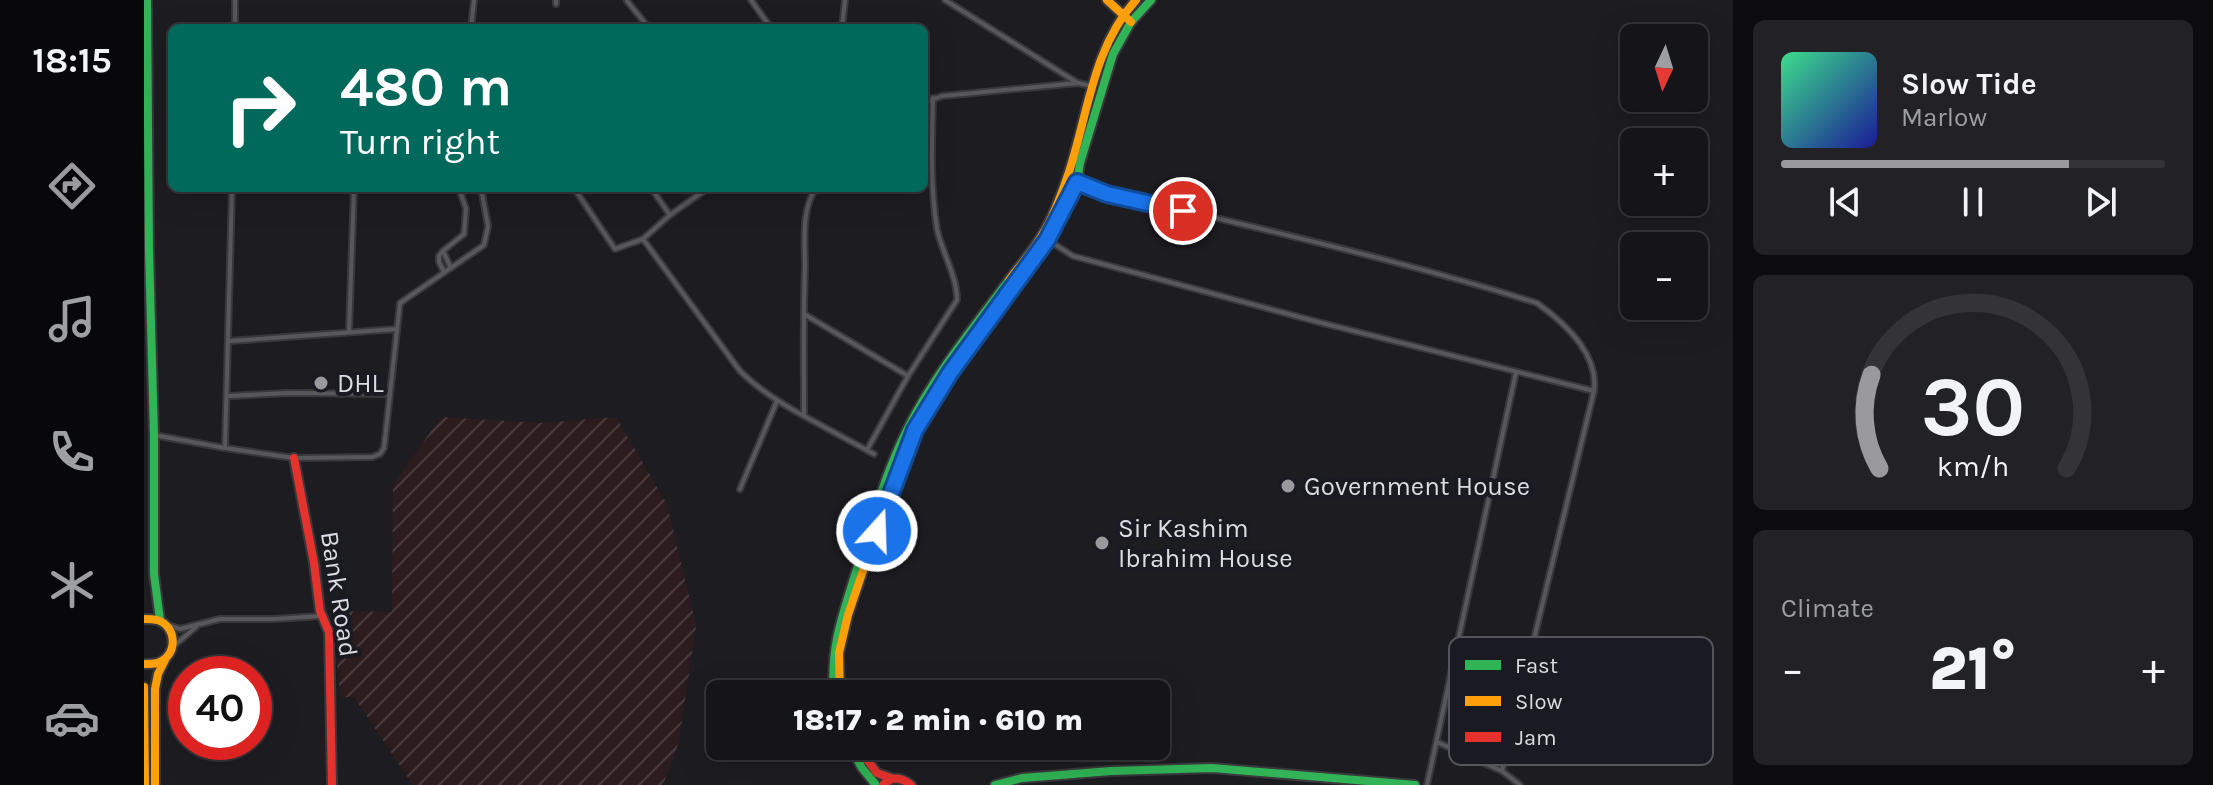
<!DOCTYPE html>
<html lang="en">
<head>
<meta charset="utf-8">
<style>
  body { margin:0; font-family:Karla,sans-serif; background:#222226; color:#f1f3f6; height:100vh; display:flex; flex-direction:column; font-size:30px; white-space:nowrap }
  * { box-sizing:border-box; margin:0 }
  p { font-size:26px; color:#9d9fa2 }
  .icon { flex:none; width:44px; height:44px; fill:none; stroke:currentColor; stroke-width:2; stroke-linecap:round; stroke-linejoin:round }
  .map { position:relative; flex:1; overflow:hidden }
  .panel { display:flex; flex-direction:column; gap:20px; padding:20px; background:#0c0c0e; width:480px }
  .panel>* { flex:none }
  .top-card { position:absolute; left:24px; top:24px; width:760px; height:168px; border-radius:12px; box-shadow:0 8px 32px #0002,0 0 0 2px #343438; background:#00695c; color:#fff; overflow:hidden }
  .needle { width:52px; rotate:184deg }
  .fabs { position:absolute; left:1476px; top:24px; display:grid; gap:16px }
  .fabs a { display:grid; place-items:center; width:88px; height:88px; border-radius:12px; background:#151519; box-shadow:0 8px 32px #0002,0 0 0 2px #343438; font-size:40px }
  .speed { position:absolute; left:24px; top:656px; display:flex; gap:16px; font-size:40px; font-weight:700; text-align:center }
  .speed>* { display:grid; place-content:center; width:104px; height:104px; border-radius:50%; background:#151519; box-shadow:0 8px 32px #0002,0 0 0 2px #343438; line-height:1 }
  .speed .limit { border:12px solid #d22; background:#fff; color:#111 }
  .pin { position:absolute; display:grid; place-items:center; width:68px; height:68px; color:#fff; margin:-34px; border:4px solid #fff; border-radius:50%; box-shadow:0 2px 8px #0007 }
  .me { position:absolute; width:88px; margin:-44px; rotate:20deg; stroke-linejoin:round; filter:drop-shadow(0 0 6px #0008) }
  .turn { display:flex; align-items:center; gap:28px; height:168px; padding:0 40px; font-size:36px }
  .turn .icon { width:104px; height:104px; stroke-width:2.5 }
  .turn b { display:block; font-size:56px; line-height:68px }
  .big { font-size:60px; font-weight:800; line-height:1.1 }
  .panel .card { flex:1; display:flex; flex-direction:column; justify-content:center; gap:12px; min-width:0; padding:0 28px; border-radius:12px; background:#222226 }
  .panel .dial { align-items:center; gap:0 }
  .dial svg { height:208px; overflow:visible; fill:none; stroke:#343438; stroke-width:7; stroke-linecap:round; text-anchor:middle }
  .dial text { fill:#f1f3f6; stroke:none }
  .song { display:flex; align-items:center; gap:24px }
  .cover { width:96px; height:96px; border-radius:12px; background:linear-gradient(135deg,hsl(150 70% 55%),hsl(240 70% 35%)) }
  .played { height:8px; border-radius:4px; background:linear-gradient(90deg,#99999e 75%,#343438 75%) }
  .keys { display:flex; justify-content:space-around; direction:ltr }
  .heat { display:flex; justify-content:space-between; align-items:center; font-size:44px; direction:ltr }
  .trip { position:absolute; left:562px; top:680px; width:464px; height:80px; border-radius:12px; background:#151519; box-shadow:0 8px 32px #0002,0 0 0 2px #343438; font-weight:800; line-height:80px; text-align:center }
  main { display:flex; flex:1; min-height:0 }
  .dock { display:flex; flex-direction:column; width:144px; justify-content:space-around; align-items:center; background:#08080a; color:#9d9fa2 }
  .dock .icon { width:56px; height:56px }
  .dock .on { color:#99999e }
  .dock b { font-size:36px; color:#f1f3f6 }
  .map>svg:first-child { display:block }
</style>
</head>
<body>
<main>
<nav class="dock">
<b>18:15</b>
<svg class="icon on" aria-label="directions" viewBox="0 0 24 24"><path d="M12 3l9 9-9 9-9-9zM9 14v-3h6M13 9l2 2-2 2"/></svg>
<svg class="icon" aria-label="music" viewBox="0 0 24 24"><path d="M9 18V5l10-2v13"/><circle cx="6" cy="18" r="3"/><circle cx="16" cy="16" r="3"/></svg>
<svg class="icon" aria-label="phone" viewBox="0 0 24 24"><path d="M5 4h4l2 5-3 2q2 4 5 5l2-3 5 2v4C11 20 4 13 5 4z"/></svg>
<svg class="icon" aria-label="climate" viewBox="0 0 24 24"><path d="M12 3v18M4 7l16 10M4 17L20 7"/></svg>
<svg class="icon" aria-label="car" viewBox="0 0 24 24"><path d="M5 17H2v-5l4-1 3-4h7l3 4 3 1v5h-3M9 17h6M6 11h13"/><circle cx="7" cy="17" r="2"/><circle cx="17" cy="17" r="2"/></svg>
</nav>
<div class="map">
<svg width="1589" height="785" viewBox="0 0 1589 785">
  <defs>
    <pattern id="industrial-furrows" width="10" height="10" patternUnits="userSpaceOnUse" patternTransform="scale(2)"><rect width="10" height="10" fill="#2c1c1e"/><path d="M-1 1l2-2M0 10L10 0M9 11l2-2" fill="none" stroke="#4a3c3e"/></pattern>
  </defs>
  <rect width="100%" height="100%" fill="#1c1c21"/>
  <!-- industrial -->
  <path fill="url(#industrial-furrows)" d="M297,417L397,423L472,417L523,504L552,625L535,742L519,785H269L210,697H196L188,611L248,612L249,485Z"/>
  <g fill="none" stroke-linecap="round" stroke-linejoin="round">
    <!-- street casing -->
    <g stroke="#39393d" stroke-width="8">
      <g id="street">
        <path d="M607,0L627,28"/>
        <path d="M801,0L932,82"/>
        <path d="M483,1L505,28"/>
        <path d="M412,4V0"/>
        <path d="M91,28V0"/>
        <path d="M327,28L330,0"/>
        <path d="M698,28L701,0"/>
        <path d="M780,103L798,96L934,83L948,86"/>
        <path d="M934,182C985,203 1039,210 1093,223C1193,247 1294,272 1393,303C1421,323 1455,354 1450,391L1358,771"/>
        <path d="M430,188L471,249L499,239"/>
        <path d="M507,188L526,215"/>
        <path d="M564,188L526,215L499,239L596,371C615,390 636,403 660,416"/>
        <path d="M672,188C657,210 661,241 661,267C659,316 660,366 660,416L730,454"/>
        <path d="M898,236L929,256L1174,322L1450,391"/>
        <path d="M299,251L295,256V262L300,272"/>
        <path d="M307,268L299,251L320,234L322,209L315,188"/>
        <path d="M660,314L764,376"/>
        <path d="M205,332L210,188"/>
        <path d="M86,341L253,329"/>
        <path d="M85,396L144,393L246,394"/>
        <path d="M10,435L81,448L150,458L228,457L236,454L240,448L256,303L340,245L344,226L337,188"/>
        <path d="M81,448L88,188"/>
        <path d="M723,450L764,376L813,300C813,275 798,253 793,229C786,185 788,142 789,98"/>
        <path d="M596,489L633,401"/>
        <path d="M24,625L36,629L76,619H130L177,616"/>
        <path d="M32,644L52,627"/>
        <path d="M1293,742L1358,771L1376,785"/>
        <path d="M1283,785L1372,372"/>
      </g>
    </g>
    <!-- fast casing -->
    <g stroke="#39393d" stroke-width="12">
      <g id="fast">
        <path d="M3,0L5,250L10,435V574L16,620"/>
        <path d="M924,199L933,182L936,163L969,54L987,22L1007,0"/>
        <path d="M690,694C686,647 699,614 713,569C728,521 742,471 765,426C792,373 830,327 865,280"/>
        <path d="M706,746L718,768L732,785"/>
        <path d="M851,785L878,778L967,771L1068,768L1271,785"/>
      </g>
    </g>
    <!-- slow casing -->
    <g stroke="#39393d" stroke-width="12">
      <g id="slow">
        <path d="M963,0L987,22"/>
        <path d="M865,280C876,265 889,251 898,235C910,216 918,193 925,172C944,114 949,47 992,0"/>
        <path d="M0,619C4,619 9,619 13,620C34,626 34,657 13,663C9,664 4,664 0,664"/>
        <path d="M0,687L1,785"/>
        <path d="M696,694L695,653L704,615L742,503L771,430L806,373L903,240L924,199"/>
        <path d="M11,785V689L14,674L21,660"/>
      </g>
    </g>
    <!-- jam casing -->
    <g stroke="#39393d" stroke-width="12">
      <g id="jam">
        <path d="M150,458L170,563L176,611L185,632L188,785"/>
        <path d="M713,746L733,773L747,778"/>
        <path d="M739,785C748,776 757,777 767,785"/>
      </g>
    </g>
    <!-- street -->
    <use href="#street" stroke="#58585c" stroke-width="4"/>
    <!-- fast -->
    <use href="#fast" stroke="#30b455" stroke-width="8"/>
    <!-- slow -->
    <use href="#slow" stroke="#ff9f0a" stroke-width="8"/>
    <!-- jam -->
    <use href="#jam" stroke="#e5322d" stroke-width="8"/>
  </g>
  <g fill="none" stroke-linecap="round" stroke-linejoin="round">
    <!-- route casing -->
    <g stroke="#114b97" stroke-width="20">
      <path id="route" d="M733,531L771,430L806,373L903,240L933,182L963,194L1039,211"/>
    </g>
    <!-- route -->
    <use href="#route" stroke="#1a73e8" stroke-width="14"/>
  </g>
  <!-- markers -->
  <g fill="#99999e" stroke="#1a1a23" stroke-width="3">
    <circle cx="177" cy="383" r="8"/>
    <circle cx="1144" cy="486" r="8"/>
    <circle cx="958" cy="543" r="8"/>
  </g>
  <g text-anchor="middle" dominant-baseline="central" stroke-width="8" stroke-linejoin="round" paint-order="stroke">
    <!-- poi labels -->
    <g font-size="26" fill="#dcdce2" stroke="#1a1a23" text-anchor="start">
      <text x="193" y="383">DHL</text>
      <text x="1160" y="486">Government House</text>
      <text x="974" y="528">Sir Kashim<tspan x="974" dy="30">Ibrahim House</tspan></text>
    </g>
    <!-- street labels -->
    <g font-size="26" fill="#dcdce2" stroke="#1a1a23">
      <text transform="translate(195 594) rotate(81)">Bank Road</text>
    </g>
  </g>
  <!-- legend -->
  <rect x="1305" y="637" width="264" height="128" rx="12" fill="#1a1a23" stroke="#54545c" stroke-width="2"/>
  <rect x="1321" y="660" width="36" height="10" fill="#30b455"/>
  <rect x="1321" y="696" width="36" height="10" fill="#ff9f0a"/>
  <rect x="1321" y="732" width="36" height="10" fill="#e5322d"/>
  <g font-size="22" fill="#dcdce2">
    <text x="1371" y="673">Fast</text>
    <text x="1371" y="709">Slow</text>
    <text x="1371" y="745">Jam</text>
  </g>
</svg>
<div class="fabs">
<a><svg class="needle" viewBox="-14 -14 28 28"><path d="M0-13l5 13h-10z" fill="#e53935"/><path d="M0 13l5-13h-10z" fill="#9d9fa2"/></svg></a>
<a>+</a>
<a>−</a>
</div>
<div class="speed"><div class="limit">40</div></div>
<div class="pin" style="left:1039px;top:211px;background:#d93025"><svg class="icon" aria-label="arrive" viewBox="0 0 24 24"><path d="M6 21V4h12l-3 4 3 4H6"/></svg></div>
<svg class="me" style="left:733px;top:531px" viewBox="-20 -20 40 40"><circle r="17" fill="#1a73e8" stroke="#fff" stroke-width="3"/><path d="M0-11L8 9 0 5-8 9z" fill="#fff"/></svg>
<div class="trip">18:17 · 2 min · 610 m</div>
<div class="top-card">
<div class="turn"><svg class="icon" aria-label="right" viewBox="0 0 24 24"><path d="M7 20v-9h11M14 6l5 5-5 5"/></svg><div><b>480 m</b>Turn right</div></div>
</div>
</div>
<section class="panel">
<div class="card">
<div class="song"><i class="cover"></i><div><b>Slow Tide</b><p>Marlow</p></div></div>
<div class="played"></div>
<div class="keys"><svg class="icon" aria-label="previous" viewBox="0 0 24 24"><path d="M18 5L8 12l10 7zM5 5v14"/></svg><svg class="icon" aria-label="pause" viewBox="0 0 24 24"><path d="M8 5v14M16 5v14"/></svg><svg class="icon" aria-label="next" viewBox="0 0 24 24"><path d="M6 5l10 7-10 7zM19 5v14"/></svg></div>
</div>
<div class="card dial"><svg viewBox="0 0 100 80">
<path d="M14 69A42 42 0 1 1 86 69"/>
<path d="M14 69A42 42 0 0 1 11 33" stroke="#99999e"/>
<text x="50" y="56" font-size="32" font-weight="700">30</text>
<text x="50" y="72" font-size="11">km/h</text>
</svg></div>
<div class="card"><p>Climate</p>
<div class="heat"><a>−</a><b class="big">21°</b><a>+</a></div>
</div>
</section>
</main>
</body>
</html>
